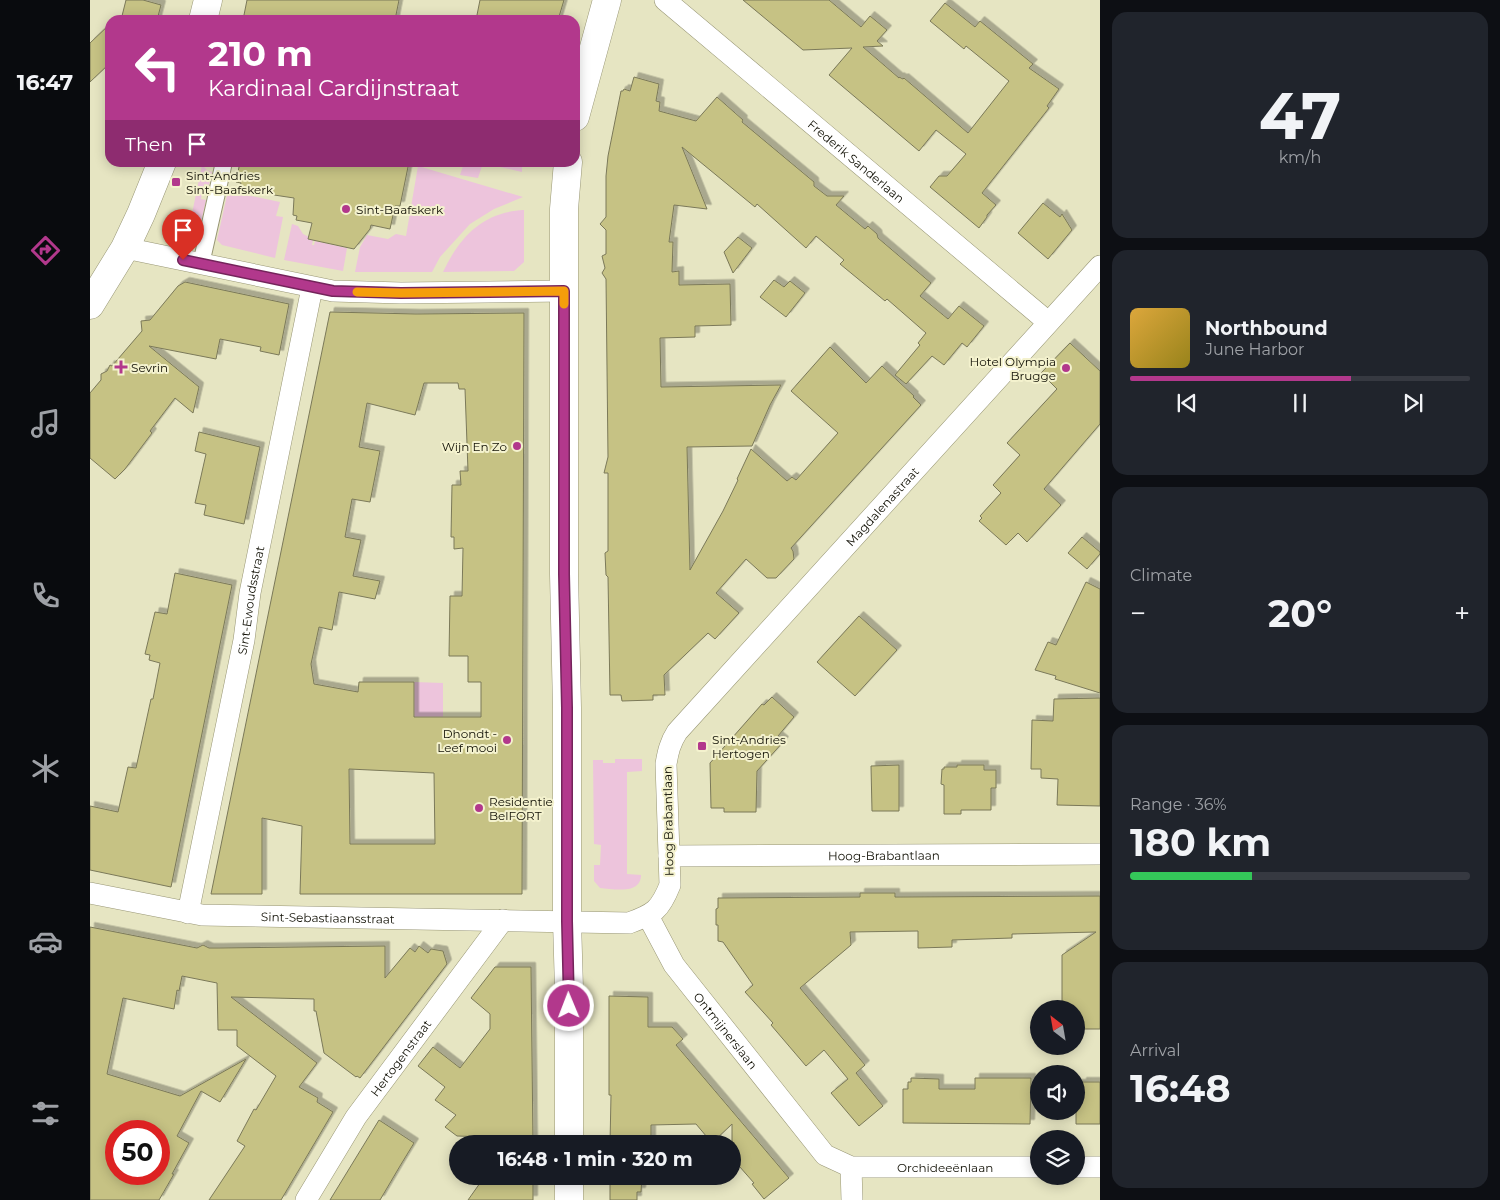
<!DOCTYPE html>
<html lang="en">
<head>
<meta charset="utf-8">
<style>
  body { margin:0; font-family:Montserrat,sans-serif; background:#20242c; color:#f1f3f6; height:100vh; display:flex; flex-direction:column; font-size:19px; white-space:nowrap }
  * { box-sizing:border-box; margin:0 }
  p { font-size:16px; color:#9ea1a6 }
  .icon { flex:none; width:28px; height:28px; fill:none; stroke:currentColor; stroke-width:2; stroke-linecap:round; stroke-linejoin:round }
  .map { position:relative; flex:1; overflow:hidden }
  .details { display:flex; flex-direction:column; gap:12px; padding:12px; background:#0d0f14; width:400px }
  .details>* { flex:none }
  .top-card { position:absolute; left:15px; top:15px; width:475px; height:152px; border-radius:15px; box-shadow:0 2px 12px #0003; background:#b2388c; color:#fff; overflow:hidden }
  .needle { width:32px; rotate:329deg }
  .fabs { position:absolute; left:940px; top:1000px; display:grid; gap:10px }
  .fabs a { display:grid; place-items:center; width:55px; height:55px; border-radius:50%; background:#171b24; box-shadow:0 2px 12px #0003; font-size:25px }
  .speed { position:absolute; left:15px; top:1120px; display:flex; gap:10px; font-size:25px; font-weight:700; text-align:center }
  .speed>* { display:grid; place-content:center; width:65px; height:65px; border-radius:50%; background:#171b24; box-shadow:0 2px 12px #0003; line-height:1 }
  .speed .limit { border:8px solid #d22; background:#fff; color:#111 }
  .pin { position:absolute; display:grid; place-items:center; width:42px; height:42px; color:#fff; margin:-51px -21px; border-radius:50% 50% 50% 0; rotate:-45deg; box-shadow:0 0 5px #0007 }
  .pin .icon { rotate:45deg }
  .me { position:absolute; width:55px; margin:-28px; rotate:359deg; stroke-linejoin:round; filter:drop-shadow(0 0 4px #0008) }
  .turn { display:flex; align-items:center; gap:18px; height:105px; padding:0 20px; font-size:22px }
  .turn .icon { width:65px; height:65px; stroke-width:2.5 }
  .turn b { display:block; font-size:35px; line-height:42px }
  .then { display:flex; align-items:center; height:48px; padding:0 20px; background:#0003; gap:10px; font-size:19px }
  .big { font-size:38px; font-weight:700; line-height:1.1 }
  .details .tile { flex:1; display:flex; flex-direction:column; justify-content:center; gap:8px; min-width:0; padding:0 18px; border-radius:15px; background:#20242c }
  .details .dial { align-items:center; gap:0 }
  .dial b { font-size:65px; line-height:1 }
  .song { display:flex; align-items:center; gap:15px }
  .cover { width:60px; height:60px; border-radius:8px; background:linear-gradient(135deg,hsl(40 70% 55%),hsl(50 70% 35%)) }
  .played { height:5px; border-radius:2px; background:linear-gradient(90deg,#b2388c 65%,#363941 65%) }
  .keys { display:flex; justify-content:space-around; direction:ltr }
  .heat { display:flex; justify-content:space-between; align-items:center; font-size:28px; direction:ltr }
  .charge { height:8px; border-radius:4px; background:linear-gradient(90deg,#34c759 36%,#363941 0) }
  .trip { position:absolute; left:359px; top:1135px; width:292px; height:50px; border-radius:25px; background:#171b24; box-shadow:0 2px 12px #0003; font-weight:700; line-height:50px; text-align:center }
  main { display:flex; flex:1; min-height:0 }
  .dock { display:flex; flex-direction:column; width:90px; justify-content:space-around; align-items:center; background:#090b0e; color:#9ea1a6 }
  .dock .icon { width:35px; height:35px }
  .dock .active { color:#b2388c }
  .dock b { font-size:22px; color:#f1f3f6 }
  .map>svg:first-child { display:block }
</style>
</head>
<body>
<main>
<nav class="dock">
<b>16:47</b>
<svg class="icon active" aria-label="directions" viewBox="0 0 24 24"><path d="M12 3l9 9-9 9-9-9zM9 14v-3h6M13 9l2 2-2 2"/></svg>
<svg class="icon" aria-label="music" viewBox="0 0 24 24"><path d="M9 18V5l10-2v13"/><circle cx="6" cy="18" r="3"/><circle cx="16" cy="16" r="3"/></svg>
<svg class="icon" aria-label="phone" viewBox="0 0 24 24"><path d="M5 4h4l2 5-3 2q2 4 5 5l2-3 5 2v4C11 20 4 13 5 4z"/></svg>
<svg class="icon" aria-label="climate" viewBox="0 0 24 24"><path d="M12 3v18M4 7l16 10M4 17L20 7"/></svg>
<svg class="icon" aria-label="car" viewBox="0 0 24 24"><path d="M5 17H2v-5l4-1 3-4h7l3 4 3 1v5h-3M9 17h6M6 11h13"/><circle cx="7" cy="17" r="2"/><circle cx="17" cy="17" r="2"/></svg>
<svg class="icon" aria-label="filters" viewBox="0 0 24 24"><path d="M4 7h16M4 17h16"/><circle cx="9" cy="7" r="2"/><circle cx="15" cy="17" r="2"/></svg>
</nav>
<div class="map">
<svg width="1010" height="1200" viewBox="0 0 1010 1200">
  <defs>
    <filter id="shadow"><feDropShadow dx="4.5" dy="-4.5" stdDeviation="0" flood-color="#0004"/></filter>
  </defs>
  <rect width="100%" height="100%" fill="#e6e5c2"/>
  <!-- green -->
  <g fill="#edc4dc">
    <path d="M374,163H432V172L393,163L388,178L370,175Z"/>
    <path d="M112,165L117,170L122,172L119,185L114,184L111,199L116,200L107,241L97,238Z"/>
    <path d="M328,166L433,197L404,209L380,224L350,257L342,272H265L270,247L277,235L298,239L306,234L316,236Z"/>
    <path d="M138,191L190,202L186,216L193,217L185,258L132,245L127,240Z"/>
    <path d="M434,210V262L424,271L353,272C370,236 393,212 434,210Z"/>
    <path d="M202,224L208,226L213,234L219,237V239L223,240L222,245H224L225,241L257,248L253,271L194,260Z"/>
    <path d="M324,682L353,683V717H324Z"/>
    <path d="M525,759H552V771L537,772V874L551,875C551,895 523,889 510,888L504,881V865H510L511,845L504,844L503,760H513V763H525Z"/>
  </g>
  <!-- building -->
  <g fill="#c6c284" stroke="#7b7959" fill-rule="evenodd" filter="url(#shadow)">
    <path d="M36,0H53L71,5L67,20H31Z"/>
    <path d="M157,0H309L305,20H153Z"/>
    <path d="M390,0H474L468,20H386Z"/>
    <path d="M653,0H739L771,27L780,16L797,30L787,41L793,46L773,47L809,78V77L813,79L814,78L878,133L919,81L876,46L874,49L840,21L855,3L885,27L890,21L943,64L939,68L969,89L957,106L959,108L892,193L906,205L897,215V217L889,228L840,187L849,176H857L876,154L846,130L829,151L739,75L762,48L713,50Z"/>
    <path d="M20,24V63L0,82V43Z"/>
    <path d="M544,77L569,84L566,101L570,102L569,111L606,121L627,97L653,120L652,122L724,182V186L737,196H754L746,205L775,229L778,226L787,234L788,238L841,283L830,296L858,319L869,306L894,326L877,347L872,343L854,365L842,356L816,384L805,375L830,345L828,343L836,333L797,299L795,301L750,264L754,260L726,236L716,248L667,204L665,207L592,147L617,209L584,205L579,242H583L582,272L589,271V285L640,284L641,325L605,326V337L570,338L571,387L691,385L680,405L662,446L597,447L600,570L633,511L648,480L647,479L661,449L697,481L702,477L706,480L748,433L701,391L740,347L776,383L792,366L824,396L823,397L831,405L701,548L703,551L704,559L686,578H677L656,559L626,593L649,613L625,639L618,633L574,675L575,695H563V700L532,701L531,695H520L518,577L516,575L515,553L518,551V473H514L518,457L516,279L512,273L515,268L512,256L516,254V230L510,224L516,217V176L518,156L531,91H533L534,89L540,91Z"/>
    <path d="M150,162H319L310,206H305L300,229L281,225L280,229L264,249L218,239L222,223L206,220L207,216L203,215L204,198L184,195L150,186L151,183L146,182Z"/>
    <path d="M953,203L970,217L972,214L982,230L958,259L928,233Z"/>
    <path d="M648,237L662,248L643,273L634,252Z"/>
    <path d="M684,280L694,287L700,281L715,293L696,317L670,297Z"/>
    <path d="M95,282L199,304L189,355L170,351L171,347L130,339L126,359L59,346L109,387L103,413L85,398L60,431L62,433L35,469L25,479L0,458V393L11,380V374L17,371L20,365L22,366L52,331L51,321L60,320L88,286Z"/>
    <path d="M240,312L326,314L434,313L432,894H210L212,826L172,818V894H121ZM334,383H368L369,389H375L378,471H370L371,485H362L361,537H364V549L373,548L372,596H360L359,656H378V682H391V717H324V682H269L268,692L224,684L221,664L229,627L242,630L249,592L285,599L290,581L263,576L271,540L255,537L262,499L280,502L290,451L269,447L277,403L325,415ZM259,769L344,773L345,844H260Z"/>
    <path d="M980,343L1010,371V424L954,489L971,505L937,542L928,533L916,545L889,521L892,518L890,516L911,493L903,485L930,455L917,443L967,389L951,373Z"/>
    <path d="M109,432L170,447L154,524L114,515L116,505L105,503L116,454L105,451Z"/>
    <path d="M992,537L1010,552V554L997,569L978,553Z"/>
    <path d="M85,573L142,585L81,887L0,870V806L28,812L38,767L46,768L61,699H63L70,663L59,660L60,655L55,654L65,612L77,614Z"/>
    <path d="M996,582L1010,589V693L965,679L966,676L945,670L958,642L966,645Z"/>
    <path d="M769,616L807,650L765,696L727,662Z"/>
    <path d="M682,697L704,717L688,736L694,741L667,771L666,812H634V808H621L620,763L672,704L674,705Z"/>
    <path d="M1010,698V806L967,805L968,779L951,778V769H941L942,720L963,721L964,699Z"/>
    <path d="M809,765V811H782L781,766Z"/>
    <path d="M867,765H894V770H906V788H901V810H871V814H854V785L851,784L852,769H854V767H867Z"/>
    <path d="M770,893H805V897H808L1010,896V1029H986V1009H985V1007H972V955L1006,932L922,934V938L862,940V947L828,948V931L760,932L761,945L710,988L775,1065L766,1073L793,1106L769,1126L741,1093L758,1079L734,1050L716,1066L681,1025L683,1023L655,992L663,985L633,942L628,941V925H626V909L628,908V898L770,897Z"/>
    <path d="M0,927L107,948L113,945L119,948H128L295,946V978L320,948L325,952L329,946L338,953L341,949L353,951L357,964L270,1078L267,1076L266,1077L234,1053L226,1011H224V999L141,997L227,1063L209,1087L228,1098L227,1102L243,1112L191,1200H119L155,1146L147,1141L164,1109L166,1110L186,1076L147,1046V1030H128L127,983L92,976L89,991L87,990L84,1009L33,998L17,1074L90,1096L156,1059L130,1102L111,1091L87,1136L99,1143L82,1174H84L69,1200H0ZM26,1131H69V1174H26Z"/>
    <path d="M405,967H441L443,1144H400V1137L367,1136L355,1127L366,1115L345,1100L355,1087L328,1066L343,1047L370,1068L400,1029V1014L381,998Z"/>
    <path d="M519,996L558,997V1027H582L593,1039L586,1045L699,1178L674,1199L662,1184L664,1183L642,1158V1124L622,1143L606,1124L561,1125V1142H551V1144H520L521,1095H519Z"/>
    <path d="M821,1078L849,1079V1089H885V1078H941L940,1124L813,1123V1089H818V1082H821Z"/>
    <path d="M992,1082H1010V1124H986V1084H992Z"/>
    <path d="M289,1120L324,1143L310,1166L290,1200H240Z"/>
    <path d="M395,1176H443V1200H378Z"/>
    <path d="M520,1176H552L551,1192H547V1200H520Z"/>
  </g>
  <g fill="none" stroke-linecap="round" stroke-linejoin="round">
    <!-- pedestrian casing -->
    <g stroke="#989675" stroke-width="18">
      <path id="pedestrian" d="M111,264L134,162"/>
    </g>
    <!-- minor casing -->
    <g stroke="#989675" stroke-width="22">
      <g id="minor">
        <path id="s1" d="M575,0L958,322"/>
        <path d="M35,248L243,291L311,293L474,291"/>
        <path id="s2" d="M579,856L1010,854"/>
        <path id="s3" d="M0,893L112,915L539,923C564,914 570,910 580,885L576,764C578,752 580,743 587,732L1010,266"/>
        <path id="s4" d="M98,913L154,640L160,593L222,288"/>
        <path id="s5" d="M558,916L584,965L735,1155L761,1167H949"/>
        <path d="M761,1167L762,1200"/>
        <path d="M986,1167H1010"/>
        <path id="s6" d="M216,1200L266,1117L413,920"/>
      </g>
    </g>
    <!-- secondary casing -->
    <g stroke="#989675" stroke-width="29">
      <g id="secondary">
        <path d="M113,20L118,0"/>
        <path d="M485,117L517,0"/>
        <path d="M478,162L474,209V574L477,708V921L479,989V1144"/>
        <path d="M0,305L35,248L51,214L72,162"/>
        <path d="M479,1176V1200"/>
      </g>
    </g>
    <!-- pedestrian -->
    <use href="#pedestrian" stroke="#fff" stroke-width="16"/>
    <!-- minor -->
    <use href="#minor" stroke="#fff" stroke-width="21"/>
    <!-- secondary -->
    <use href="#secondary" stroke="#fff" stroke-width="28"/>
  </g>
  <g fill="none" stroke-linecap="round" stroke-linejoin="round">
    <!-- route casing -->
    <g stroke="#74245b" stroke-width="12">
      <path id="route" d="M93,260L243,291L311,293L474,291V574L477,708V921L479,1006"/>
    </g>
    <!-- route -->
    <use href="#route" stroke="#b2388c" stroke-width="9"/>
    <!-- slow -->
    <path stroke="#f59e0b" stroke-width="9" d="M267,292L311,293L474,291V304"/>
  </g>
  <!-- markers -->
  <g fill="#b2388c" stroke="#f4f2ce" stroke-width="2">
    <rect x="81" y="177" width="10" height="10" rx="2.5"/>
    <circle cx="256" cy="209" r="5"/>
    <path d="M28.5 359.5h5v5h5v5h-5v5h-5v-5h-5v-5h5z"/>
    <circle cx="976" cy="368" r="5"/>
    <circle cx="427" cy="446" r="5"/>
    <circle cx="417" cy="740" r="5"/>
    <rect x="607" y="741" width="10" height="10" rx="2.5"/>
    <circle cx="389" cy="808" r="5"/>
  </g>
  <g text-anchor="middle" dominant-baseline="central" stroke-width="4" stroke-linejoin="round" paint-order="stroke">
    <!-- street labels -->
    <g font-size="12" fill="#111005" stroke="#f4f2ce">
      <text stroke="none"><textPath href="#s1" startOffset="250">Frederik Sanderlaan</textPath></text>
      <text stroke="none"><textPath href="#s3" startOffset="1060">Magdalenastraat</textPath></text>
      <text stroke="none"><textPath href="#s4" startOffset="319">Sint-Ewoudsstraat</textPath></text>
      <text transform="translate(578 821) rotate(-91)">Hoog Brabantlaan</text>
      <text stroke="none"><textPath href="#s2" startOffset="215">Hoog-Brabantlaan</textPath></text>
      <text stroke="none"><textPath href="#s3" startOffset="240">Sint-Sebastiaansstraat</textPath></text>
      <text stroke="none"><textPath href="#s5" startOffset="139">Ontmijnerslaan</textPath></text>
      <text stroke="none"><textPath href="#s6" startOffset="171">Hertogenstraat</textPath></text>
      <text stroke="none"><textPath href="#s5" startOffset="421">Orchideeënlaan</textPath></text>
    </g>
    <!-- poi labels -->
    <g font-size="12" fill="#111005" stroke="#f4f2ce" text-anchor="start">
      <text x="96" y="175">Sint-Andries<tspan x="96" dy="14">Sint-Baafskerk</tspan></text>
      <text x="266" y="209">Sint-Baafskerk</text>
      <text x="966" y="361" text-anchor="end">Hotel Olympia<tspan x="966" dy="14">Brugge</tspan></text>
      <text x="41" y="367">Sevrin</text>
      <text x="417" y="446" text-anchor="end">Wijn En Zo</text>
      <text x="407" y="733" text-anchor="end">Dhondt -<tspan x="407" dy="14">Leef mooi</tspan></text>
      <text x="622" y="739">Sint-Andries<tspan x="622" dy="14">Hertogen</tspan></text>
      <text x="399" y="801">Residentie<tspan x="399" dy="14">BelFORT</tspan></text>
    </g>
  </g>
</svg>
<div class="fabs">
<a><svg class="needle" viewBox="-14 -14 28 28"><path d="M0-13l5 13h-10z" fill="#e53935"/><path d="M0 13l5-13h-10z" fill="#9ea1a6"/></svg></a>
<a><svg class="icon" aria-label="sound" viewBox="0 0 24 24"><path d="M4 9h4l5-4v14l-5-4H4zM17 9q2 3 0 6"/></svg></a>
<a><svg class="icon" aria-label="layers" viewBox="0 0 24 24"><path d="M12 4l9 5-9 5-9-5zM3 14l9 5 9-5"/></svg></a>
</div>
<div class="speed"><div class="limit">50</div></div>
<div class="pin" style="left:93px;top:260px;background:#d93025"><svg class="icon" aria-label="arrive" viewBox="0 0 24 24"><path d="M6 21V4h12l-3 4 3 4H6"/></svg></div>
<svg class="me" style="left:479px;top:1006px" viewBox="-20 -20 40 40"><circle r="17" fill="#b2388c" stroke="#fff" stroke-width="3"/><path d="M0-11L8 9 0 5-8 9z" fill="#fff"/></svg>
<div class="trip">16:48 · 1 min · 320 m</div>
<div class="top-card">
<div class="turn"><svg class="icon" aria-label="left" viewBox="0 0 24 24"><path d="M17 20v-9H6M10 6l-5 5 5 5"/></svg><div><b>210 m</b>Kardinaal Cardijnstraat</div></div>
<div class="then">Then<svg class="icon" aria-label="arrive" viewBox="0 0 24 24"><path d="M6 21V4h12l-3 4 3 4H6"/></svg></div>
</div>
</div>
<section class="details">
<div class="tile dial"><b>47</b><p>km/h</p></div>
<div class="tile">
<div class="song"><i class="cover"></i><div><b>Northbound</b><p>June Harbor</p></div></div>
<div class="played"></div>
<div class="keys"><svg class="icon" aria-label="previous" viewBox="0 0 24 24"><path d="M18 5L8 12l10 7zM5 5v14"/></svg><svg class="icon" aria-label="pause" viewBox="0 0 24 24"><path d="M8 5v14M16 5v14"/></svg><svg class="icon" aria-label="next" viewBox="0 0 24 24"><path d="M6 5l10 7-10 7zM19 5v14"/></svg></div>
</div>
<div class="tile"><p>Climate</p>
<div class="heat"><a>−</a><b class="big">20°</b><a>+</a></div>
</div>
<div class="tile"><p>Range · 36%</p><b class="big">180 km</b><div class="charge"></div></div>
<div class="tile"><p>Arrival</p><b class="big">16:48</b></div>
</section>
</main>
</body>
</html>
